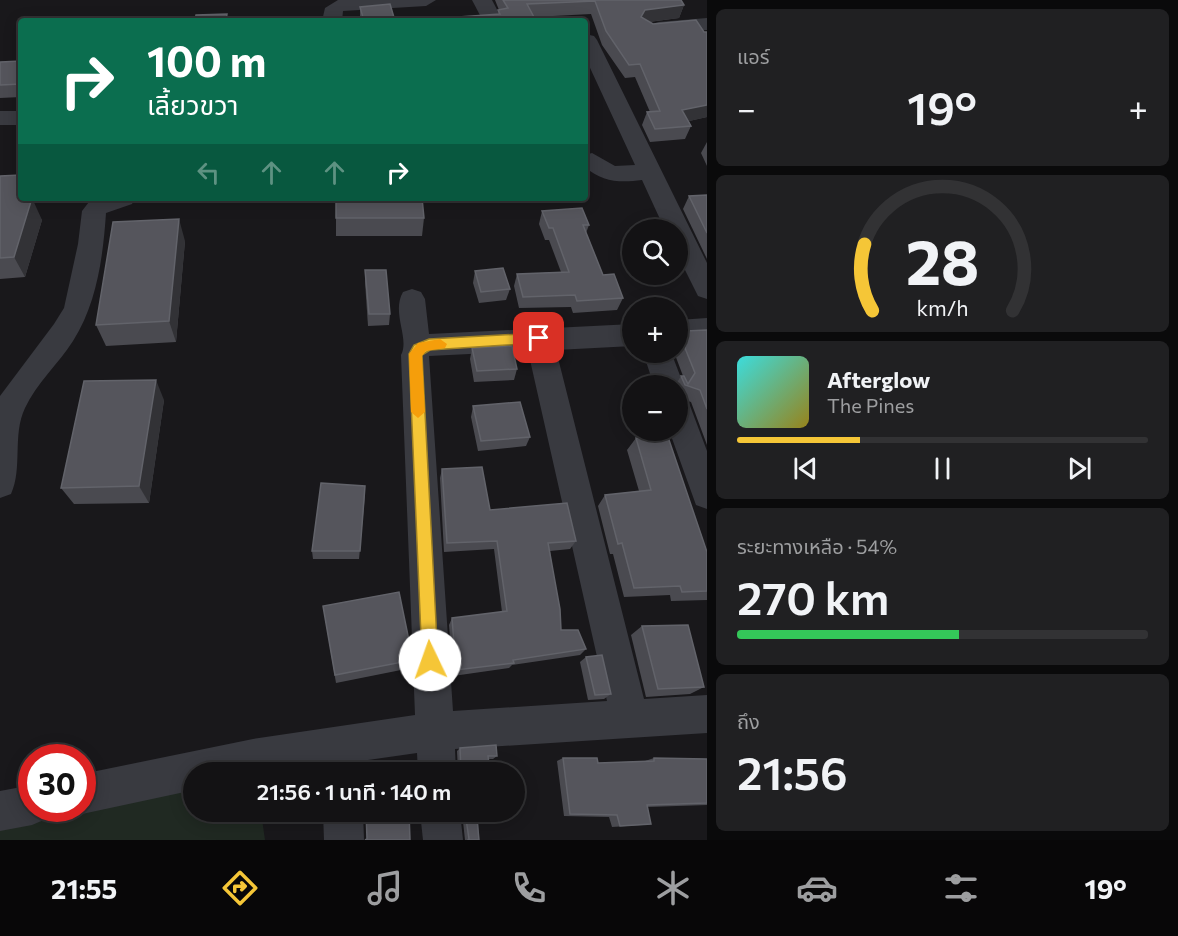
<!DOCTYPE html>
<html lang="th">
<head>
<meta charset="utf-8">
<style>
  body { margin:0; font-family:Commissioner,"Noto Sans Thai",sans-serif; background:#202022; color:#f1f3f6; height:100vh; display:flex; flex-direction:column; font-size:22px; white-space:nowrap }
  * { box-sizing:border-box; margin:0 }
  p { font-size:20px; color:#9d9ea0 }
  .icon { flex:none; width:33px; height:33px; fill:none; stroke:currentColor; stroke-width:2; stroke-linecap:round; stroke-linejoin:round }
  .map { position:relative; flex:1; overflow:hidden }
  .sheet { display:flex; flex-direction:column; gap:9px; padding:9px; background:#0a0a0b; width:471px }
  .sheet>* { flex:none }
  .guide { position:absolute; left:18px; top:18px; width:570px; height:183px; border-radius:6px; box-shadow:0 3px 15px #0003,0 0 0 2px #323234; background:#0b6e4f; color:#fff; overflow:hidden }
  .tools { position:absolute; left:622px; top:219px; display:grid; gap:12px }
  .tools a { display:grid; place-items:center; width:66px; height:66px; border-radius:50%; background:#131214; box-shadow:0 3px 15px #0003,0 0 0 2px #323234; font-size:30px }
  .speed { position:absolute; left:18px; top:744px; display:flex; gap:12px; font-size:30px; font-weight:700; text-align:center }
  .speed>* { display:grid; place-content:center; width:78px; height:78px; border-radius:50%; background:#131214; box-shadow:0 3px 15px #0003,0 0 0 2px #323234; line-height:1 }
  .speed .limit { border:9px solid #d22; background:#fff; color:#111 }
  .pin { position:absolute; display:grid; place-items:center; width:51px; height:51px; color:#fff; margin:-26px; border-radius:12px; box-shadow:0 3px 9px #0006 }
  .me { position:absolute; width:66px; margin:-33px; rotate:357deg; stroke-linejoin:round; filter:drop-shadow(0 0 4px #0008) }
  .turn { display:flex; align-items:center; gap:21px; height:126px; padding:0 30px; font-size:27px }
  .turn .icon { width:78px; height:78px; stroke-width:2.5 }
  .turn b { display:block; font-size:42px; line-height:51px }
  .lanes { display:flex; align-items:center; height:57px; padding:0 30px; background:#0003; justify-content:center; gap:30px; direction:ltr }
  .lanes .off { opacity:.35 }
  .big { font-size:45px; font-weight:600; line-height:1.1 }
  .sheet .tile { flex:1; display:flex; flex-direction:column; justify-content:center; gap:9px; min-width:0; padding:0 21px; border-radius:9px; background:#202022 }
  .sheet .dial { align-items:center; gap:0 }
  .dial svg { height:156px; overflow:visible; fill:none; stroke:#323234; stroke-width:7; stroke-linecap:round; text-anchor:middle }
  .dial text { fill:#f1f3f6; stroke:none }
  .song { display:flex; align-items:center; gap:18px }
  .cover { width:72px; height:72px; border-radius:9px; background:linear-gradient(135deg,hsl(180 70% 55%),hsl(50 70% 35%)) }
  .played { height:6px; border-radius:3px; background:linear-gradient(90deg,#f5c637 30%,#323234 30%) }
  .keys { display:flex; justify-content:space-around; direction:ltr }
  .heat { display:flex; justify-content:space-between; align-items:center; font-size:33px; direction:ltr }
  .charge { height:9px; border-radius:4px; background:linear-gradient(90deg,#34c759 54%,#323234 0) }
  .trip { position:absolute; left:183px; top:762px; width:342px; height:60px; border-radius:30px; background:#131214; box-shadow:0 3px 15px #0003,0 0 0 2px #323234; font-weight:600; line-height:60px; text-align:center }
  .tab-bar { display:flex; height:96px; justify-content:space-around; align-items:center; background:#080708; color:#9d9ea0 }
  .tab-bar .icon { width:42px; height:42px }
  .tab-bar .current { color:#f5c637 }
  .tab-bar b { font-size:27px; color:#f1f3f6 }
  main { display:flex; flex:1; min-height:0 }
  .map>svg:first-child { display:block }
</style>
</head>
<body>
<main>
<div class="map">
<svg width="707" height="840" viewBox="0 0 707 840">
  <rect width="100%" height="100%" fill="#19181b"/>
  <!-- green -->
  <path fill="#202922" d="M193,778L194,812H261L265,840H0V818L45,809L82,808Z"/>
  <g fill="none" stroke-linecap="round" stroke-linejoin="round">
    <!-- minor -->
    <g fill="#393a40" fill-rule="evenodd">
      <path d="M338,0H436L426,6L343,11L342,21H322L325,8Z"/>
      <path d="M472,0H492L503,21H483Z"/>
      <path d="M707,18V30L659,34L652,32L649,28L652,24L659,22Z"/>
      <path d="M585,34L594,36L597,40L707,263V299L698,296L678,256V230H665L642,180C620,183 602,182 585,167V155L592,153L615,166L635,165L585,57Z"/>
      <rect x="0" y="111" width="21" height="14"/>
      <path d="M92,198H135L132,204L106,213C103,257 97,303 73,341C59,363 36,384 25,408C12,435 23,468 11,494L0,498V396L54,324L64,308L78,244L82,211Z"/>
      <path d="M412,289L421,292L425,299L429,334L633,324V346L556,350L644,699L707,695V733L455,749L456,772H418L417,753L361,761V772H323L322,767L285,772H194V790L82,814L69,808H82V774L253,739L415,715L401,355C410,338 391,313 403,292ZM528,351L607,701L453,711L429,356Z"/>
      <path d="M707,318V340L678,342V320Z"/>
      <path d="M643,352H671L684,386L679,394L678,386H654Z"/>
      <path d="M678,399L689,403L707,451V509L696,505L669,430H678Z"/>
      <path d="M32,785V808H51L46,819L32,825L0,831V791Z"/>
      <path d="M323,812H363L364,840H324Z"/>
      <path d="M420,812H460L463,840H423Z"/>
    </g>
  </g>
  <!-- wall -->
  <g fill="#4a4a50">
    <path d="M495,0H681L684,5L679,18L649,22L707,117L689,121L691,126L685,139L650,142L642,125L647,112H650L635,77L625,78L602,45L591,14L534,17L536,21H459V17L498,14V10H499Z"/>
    <path d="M360,7L395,21H360Z"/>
    <path d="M21,61V97L0,98V62Z"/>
    <path d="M707,142V166L701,153Z"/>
    <path d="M20,175L21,198L42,220L25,277L0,279V176Z"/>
    <path d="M707,195V259L683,209L689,196Z"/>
    <path d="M542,211L589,225L586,233L603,275L623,298L617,310L573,313L571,307L519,308L514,286L517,274L561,272L549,240H545L539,224Z"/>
    <path d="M336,218H424L422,236H336Z"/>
    <path d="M185,241L176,342L106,346L96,325Z"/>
    <path d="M365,270L390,314L389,325L368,326L365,282Z"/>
    <path d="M475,271L510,289L506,300L479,303L473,283Z"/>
    <path d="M678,326L686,331L707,330V445L691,402L678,398V386H675L681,376H683L674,352H678Z"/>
    <path d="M472,348L517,369L514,380L474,382L470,359Z"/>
    <path d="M164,400L149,503L74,504L61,488Z"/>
    <path d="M473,406L530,437L526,446L478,451L471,417Z"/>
    <path d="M636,438L707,552V600L671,601L670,595L624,597L613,554H610L598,506L605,495L639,491L627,450Z"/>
    <path d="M442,469L490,510L576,541L570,549L550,551L561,630L586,649L580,655L512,665L509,668L453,676L449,625L452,618L502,612L494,549L444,552L440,478Z"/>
    <path d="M365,495L359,559H313L312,551Z"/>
    <path d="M323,606L413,660L411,668L336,683Z"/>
    <path d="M642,626L704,687L690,694L646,697L631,635Z"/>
    <path d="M586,657L611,694L604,699L588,700L580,662Z"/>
    <path d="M460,748L497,756L493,759H488L490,772H445L446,771H458L457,751Z"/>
    <path d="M563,758L598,763L645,761L654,758L707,759V805L647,807L651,824L642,825L612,827L609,817L564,816L557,761Z"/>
    <path d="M462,812H495L496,818L492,820H478L479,840H465Z"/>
  </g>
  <!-- shaded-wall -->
  <g fill="#323236">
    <path d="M684,5L679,18L640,23L641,17L645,10Z"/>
    <path d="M707,105V117L676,124L682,110Z"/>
    <path d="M20,175L21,198H32L42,220L25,277L14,257L17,196Z"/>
    <path d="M179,219L185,241L176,342L169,321Z"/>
    <path d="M156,380L164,400L149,503L139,486Z"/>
  </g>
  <!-- building -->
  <g fill="#55555c" stroke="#62636a" stroke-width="1.5">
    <path d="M503,0H681L684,5L645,10L641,17L653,24L696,20L704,32H707V105L682,110L691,126L655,129L647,112L660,111L640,64L629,65L606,31L595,1L527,4L536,21H460L459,17L500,14L498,10L508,8Z"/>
    <path d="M390,4L395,21H364L360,7Z"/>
    <path d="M227,14L226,21H195L196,15Z"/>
    <path d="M21,61V84L0,85V62Z"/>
    <path d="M20,175L17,196L21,197V198H32L14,257L0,258V176Z"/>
    <path d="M707,195V233L689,196Z"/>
    <path d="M336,198H422L424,218H336Z"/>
    <path d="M582,208L589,225H583L603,275L614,274L623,298L577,301L575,295L523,297L517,274L569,272L553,228H549L542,211Z"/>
    <path d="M179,219L169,321L96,325L113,222Z"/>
    <path d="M503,268L510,289L481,292L475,271Z"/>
    <path d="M365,270H386L390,314H369Z"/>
    <path d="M684,325L686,331L707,330V409L700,390L685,385L681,376H684L688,384L695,373L681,338H678V326Z"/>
    <path d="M512,346L517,369L477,371L472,348Z"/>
    <path d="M156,380L139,486L61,488L84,381Z"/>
    <path d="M520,402L530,437L481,441L473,406Z"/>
    <path d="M668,437L707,552V591L682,592L680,586L634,588L622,543L618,544L605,495L651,490L636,438Z"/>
    <path d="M482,467L490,510L567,503L576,541L548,543L560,609L561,630H578L586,649L513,660L514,663L456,670L452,618L507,611L497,541L447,543L442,469Z"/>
    <path d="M321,483L365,486L360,551H312Z"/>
    <path d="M399,592L413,660L335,675L323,606Z"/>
    <path d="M688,625L704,687L658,689L642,626Z"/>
    <path d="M602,655L611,694L595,695L586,657Z"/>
    <path d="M496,745L497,756H488L490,772H446V771H461L460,748Z"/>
    <path d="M563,758H597L598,763L654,761V758L707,759V803L647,805L651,824L620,826L617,815L570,814Z"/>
    <path d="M408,769V772H362V770Z"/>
    <path d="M366,812H409L410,840H365L367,839Z"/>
    <path d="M465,812H495L496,818L477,819L479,840H468L469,839Z"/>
  </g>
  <!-- route -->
  <path fill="#f5c637" stroke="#9f8124" stroke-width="1.5" d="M539,333L545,338L539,343L430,350L422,355L438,660L436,666L430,669L424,666L422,660L409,354L414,345L429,339Z"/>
  <!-- slow -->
  <path fill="#f59e0b" d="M440,339L447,344L445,348L426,351L422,356L425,412L418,418L411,412L409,354L418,343Z"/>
</svg>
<div class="tools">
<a><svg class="icon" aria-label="search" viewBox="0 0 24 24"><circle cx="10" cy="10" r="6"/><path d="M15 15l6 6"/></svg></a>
<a>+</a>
<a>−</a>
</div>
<div class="speed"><div class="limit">30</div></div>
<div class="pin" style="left:539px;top:338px;background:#d93025"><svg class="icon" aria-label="arrive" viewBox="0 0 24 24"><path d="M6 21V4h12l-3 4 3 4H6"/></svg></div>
<svg class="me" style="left:430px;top:660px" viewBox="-20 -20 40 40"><circle r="19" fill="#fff"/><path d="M0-13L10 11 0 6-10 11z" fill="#f5c637"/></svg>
<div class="trip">21:56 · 1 นาที · 140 m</div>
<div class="guide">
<div class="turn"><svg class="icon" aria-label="right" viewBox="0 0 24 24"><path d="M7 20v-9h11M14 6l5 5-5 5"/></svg><div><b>100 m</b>เลี้ยวขวา</div></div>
<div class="lanes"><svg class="icon off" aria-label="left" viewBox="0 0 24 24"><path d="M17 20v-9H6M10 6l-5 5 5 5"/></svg><svg class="icon off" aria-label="ahead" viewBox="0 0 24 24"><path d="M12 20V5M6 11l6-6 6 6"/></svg><svg class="icon off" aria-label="ahead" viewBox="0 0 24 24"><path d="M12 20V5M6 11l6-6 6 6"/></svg><svg class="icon" aria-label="right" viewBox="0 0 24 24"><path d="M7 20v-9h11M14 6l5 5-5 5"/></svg></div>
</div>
</div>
<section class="sheet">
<div class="tile"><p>แอร์</p>
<div class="heat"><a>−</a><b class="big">19°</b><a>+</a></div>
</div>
<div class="tile dial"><svg viewBox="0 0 100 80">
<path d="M14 69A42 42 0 1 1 86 69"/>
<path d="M14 69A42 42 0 0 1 10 35" stroke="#f5c637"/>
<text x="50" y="56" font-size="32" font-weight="700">28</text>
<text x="50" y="72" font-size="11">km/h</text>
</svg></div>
<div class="tile">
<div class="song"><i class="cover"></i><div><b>Afterglow</b><p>The Pines</p></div></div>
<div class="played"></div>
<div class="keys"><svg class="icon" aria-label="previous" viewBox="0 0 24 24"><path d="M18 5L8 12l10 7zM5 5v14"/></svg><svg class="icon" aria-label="pause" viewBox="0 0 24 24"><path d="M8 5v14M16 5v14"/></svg><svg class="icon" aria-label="next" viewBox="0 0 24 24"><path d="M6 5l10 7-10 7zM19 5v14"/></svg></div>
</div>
<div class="tile"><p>ระยะทางเหลือ · 54%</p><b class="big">270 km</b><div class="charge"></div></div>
<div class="tile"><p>ถึง</p><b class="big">21:56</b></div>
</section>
</main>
<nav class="tab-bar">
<b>21:55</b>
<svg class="icon current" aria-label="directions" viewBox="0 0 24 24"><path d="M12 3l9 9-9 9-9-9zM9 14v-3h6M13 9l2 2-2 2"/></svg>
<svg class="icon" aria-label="music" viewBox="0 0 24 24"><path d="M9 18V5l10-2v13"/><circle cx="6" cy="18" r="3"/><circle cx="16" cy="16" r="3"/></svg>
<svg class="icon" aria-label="phone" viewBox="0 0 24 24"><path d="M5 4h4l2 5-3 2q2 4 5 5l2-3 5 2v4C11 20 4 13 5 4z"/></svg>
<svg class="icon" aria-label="climate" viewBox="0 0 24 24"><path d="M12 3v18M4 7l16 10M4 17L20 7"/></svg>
<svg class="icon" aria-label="car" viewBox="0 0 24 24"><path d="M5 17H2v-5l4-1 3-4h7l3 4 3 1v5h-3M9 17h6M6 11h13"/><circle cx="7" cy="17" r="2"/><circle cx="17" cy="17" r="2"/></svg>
<svg class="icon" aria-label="filters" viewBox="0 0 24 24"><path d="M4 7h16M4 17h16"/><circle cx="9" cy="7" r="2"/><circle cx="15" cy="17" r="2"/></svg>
<b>19°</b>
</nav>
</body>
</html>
